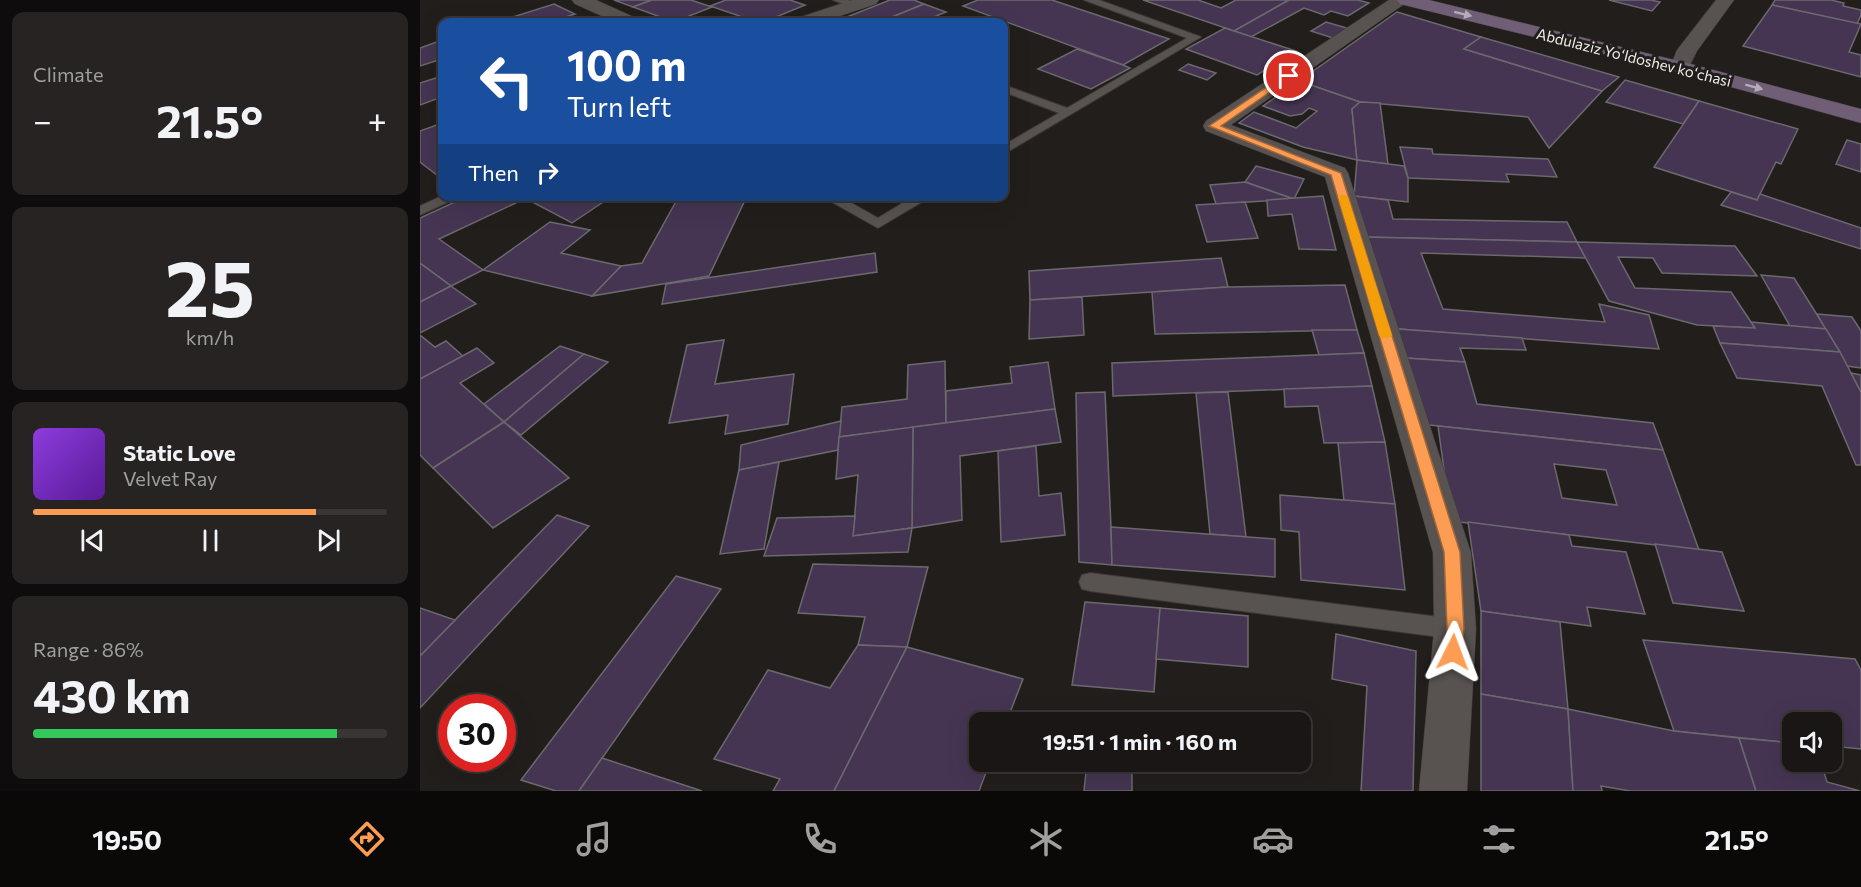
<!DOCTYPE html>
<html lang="en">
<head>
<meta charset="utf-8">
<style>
  body { margin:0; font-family:Commissioner,sans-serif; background:#272322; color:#f1f3f6; height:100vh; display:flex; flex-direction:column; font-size:22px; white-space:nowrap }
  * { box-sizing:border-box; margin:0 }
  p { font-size:20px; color:#9f9fa0 }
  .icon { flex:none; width:33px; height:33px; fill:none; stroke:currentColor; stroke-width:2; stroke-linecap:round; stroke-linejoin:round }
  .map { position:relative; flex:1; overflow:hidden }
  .side { display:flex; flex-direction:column; gap:12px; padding:12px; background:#0e0c0c; width:420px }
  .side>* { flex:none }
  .hud { position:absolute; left:18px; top:18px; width:570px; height:183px; border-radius:12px; box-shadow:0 6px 24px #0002,0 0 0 2px #383534; background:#1a4fa0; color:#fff; overflow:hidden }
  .fabs { position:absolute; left:1362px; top:712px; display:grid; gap:12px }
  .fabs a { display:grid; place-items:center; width:60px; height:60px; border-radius:12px; background:#1a1615; box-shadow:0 6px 24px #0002,0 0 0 2px #383534; font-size:30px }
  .speed { position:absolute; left:18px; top:694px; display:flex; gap:12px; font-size:30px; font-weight:700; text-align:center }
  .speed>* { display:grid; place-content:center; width:78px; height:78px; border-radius:50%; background:#1a1615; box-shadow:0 6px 24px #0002,0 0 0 2px #383534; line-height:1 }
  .speed .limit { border:9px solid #d22; background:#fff; color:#111 }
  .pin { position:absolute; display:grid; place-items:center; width:51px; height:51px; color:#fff; margin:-26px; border:3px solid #fff; border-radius:50%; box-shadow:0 2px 6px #0007 }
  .me { position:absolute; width:66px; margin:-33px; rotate:3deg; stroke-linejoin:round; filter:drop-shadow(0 0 4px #0008) }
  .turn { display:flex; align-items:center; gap:21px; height:126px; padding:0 30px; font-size:27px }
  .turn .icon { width:78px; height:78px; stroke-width:2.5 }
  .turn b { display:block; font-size:42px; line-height:51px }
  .then { display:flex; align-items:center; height:57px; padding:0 30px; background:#0003; gap:12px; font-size:22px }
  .big { font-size:45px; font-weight:700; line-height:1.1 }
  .side .widget { flex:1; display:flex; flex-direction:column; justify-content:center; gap:9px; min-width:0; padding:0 21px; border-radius:12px; background:#272322 }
  .side .dial { align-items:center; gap:0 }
  .dial b { font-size:78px; line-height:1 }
  .song { display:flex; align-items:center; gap:18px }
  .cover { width:72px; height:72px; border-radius:9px; background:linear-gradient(135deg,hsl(270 70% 55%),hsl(270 70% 35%)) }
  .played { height:6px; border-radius:3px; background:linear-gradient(90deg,#fc9d53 80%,#383534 80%) }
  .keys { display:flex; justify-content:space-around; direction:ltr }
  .heat { display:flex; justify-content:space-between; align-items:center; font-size:33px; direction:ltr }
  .charge { height:9px; border-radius:4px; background:linear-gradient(90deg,#34c759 86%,#383534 0) }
  .trip { position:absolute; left:549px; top:712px; width:342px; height:60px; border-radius:12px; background:#1a1615; box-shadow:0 6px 24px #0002,0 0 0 2px #383534; font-weight:700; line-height:60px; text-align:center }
  .tabs { display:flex; height:96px; justify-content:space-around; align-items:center; background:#0a0908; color:#9f9fa0 }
  .tabs .icon { width:42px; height:42px }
  .tabs .active { color:#fc9d53 }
  .tabs b { font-size:27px; color:#f1f3f6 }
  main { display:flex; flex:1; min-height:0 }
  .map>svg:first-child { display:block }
</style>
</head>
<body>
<main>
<section class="side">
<div class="widget"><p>Climate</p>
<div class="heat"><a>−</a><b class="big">21.5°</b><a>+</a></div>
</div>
<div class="widget dial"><b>25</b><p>km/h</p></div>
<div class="widget">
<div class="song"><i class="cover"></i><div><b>Static Love</b><p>Velvet Ray</p></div></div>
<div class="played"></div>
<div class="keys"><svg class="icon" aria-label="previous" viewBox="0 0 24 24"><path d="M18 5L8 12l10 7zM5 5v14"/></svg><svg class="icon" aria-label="pause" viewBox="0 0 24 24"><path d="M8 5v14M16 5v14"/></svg><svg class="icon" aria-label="next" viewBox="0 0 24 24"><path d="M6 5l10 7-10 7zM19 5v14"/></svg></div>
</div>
<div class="widget"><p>Range · 86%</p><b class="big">430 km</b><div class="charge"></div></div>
</section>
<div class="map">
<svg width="1441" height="791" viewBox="0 0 1441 791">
  <rect width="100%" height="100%" fill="#221e1c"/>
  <!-- building -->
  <g fill="#453553" stroke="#6b696d" stroke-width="1.5" fill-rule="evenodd">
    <path d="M194,0H232L213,7Z"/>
    <path d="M232,0H271L292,7L254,22L213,7Z"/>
    <path d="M306,0H370L385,5L344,22H337L290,6Z"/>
    <path d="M470,0H494L504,4L460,22H414Z"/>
    <path d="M558,0H632L749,39L703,65L543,6Z"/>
    <path d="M723,0H778L801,8L816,0H869L814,31Z"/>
    <path d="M869,0H938L949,3L928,16L911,11L904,15L884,8L831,37L814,31Z"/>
    <path d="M1189,0H1231L1240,2L1232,11Z"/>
    <path d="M1355,0H1411L1424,3L1423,6L1441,10V15L1437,24L1352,5Z"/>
    <path d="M134,4L155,14L130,22H77Z"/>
    <path d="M504,4L526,12L501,22H460Z"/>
    <path d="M1352,5L1441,24L1429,52L1441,55V77L1323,46Z"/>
    <path d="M977,12L1061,37L1044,49L1182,91L1129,148L1108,117L940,102L879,81Z"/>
    <path d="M906,22L930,29L916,39L891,31Z"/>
    <path d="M805,28L814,31L876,51L837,75L766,49Z"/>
    <path d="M1061,37L1199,77L1182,91L1044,49Z"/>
    <path d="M22,40V59L0,66V48Z"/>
    <path d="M657,49L703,65L710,68L671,89L618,69Z"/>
    <path d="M768,64L796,73L787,80L759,70Z"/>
    <path d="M22,76V97L0,105V83Z"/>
    <path d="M1205,80L1279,101L1263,124L1186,102Z"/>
    <path d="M879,81L940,102L932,109L937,160L883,147L819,123L834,112L876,128L897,111L889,108L882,114L870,116L843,106Z"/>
    <path d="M1279,101L1378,129L1361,164L1356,162L1337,200L1234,167Z"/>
    <path d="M940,102L960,103L968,164L937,160L932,109Z"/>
    <path d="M22,123V179L0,162V131Z"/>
    <path d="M1427,140L1441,144V172L1416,164Z"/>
    <path d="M980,147L1012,149L1013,154L1128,159L1137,177L1086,174L1089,182L988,178Z"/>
    <path d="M937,160L984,166L988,178V202L934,196Z"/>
    <path d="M836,166L884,179L874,199L825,182Z"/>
    <path d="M825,182L874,199L796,204L790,185Z"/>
    <path d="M1311,192L1337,200L1340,194L1441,228V249L1301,205Z"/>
    <path d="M48,196H88L98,202L19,239L63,270L31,286L0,263V218Z"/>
    <path d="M101,196H192L152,223Z"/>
    <path d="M259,196H327L289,276L172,296L201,266L222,263Z"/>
    <path d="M903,196L916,250L879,249L872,214L848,216L847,200Z"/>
    <path d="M934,196L968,200L973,219L1147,222L1157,242L944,237Z"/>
    <path d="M825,202L838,238L787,242L776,205Z"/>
    <path d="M130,222L170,230L141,253L201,266L172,296L63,270Z"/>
    <path d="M944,237L1157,242L1166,258L1001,253L1023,309L1185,322L1179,304L1229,315L1239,349L978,329Z"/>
    <path d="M1157,242L1315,246L1337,276L1242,273L1233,258L1198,257L1215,288L1311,292L1335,328L1277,325L1189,301Z"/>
    <path d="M455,253L457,272L242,304L246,284Z"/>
    <path d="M801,258L808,287L610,300L609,271Z"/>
    <path d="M0,263L31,286L0,302Z"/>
    <path d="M1341,275L1374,278L1406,329L1370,326Z"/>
    <path d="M925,285L937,330L735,334L732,292L808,287Z"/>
    <path d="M31,286L56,304L0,333V302Z"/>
    <path d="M662,297L664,335L609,339L610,300Z"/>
    <path d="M1397,314L1432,317L1441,331V368L1427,366Z"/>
    <path d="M1331,322L1406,329L1420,352L1300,343L1293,326L1335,328Z"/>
    <path d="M978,329L1102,338L1106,350L1040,348L1045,362L985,358Z"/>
    <path d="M892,330H937L944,353L899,355Z"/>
    <path d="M0,335L15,347L26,341L43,356L0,379Z"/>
    <path d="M304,340L295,384L374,374L368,424L305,434L308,415L249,423L267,345Z"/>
    <path d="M1300,343L1420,352L1441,392V465H1436L1402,386L1317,378Z"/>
    <path d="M140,346L164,354L84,422L64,404Z"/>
    <path d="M57,348L74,363L40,383L84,422L13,468L0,455V379Z"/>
    <path d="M944,353L952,386L693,396L692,363Z"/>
    <path d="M164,354L188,362L101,435L84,422Z"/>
    <path d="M985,358L1045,362L1057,404L1233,423L1243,450L1000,424Z"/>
    <path d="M525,361L526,423L419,437L422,407L487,399L488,365Z"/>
    <path d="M628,362L635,409L526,423V391L592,383L590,367Z"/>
    <path d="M1431,373L1441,375V392Z"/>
    <path d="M952,386L965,442L904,443L898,406L865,407L864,389Z"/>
    <path d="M685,392L691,527L692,565L659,562L656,393Z"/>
    <path d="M808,392L826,537L790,534L776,393Z"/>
    <path d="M635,409L641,442L540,456L542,520L492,528L493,427Z"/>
    <path d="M421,421L418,450L319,470L321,445Z"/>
    <path d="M84,422L149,478L73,528L13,468Z"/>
    <path d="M1018,426L1243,450L1279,550L1031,521ZM1134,464L1186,470L1197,505L1142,498Z"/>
    <path d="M493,427L492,528L433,536L438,475L416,479L419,437Z"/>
    <path d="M965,442L975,504L924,501L918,443Z"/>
    <path d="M616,446L619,496L641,493L645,535L581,542L578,451Z"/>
    <path d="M359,462L344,549L300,554L319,470Z"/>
    <path d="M860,495L975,504L985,590L881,580L879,532L861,530Z"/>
    <path d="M137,515L169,526L0,708V656Z"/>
    <path d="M435,516L433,536L492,528L488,552L344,556L357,518Z"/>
    <path d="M1048,522L1149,535L1152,546L1206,552L1225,614L1167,607L1171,626L1061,611Z"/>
    <path d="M691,527L855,539V577L692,565Z"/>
    <path d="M1235,544L1302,552L1324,611L1253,603Z"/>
    <path d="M393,564L508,567L487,647L438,645L445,617L378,613Z"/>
    <path d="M256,576L301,589L159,791H136L101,780Z"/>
    <path d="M665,602L740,608L734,692L652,685Z"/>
    <path d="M0,608L35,620L0,656Z"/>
    <path d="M740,608L828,616V667L736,659Z"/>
    <path d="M1061,611L1140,622L1148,709L1061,694Z"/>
    <path d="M916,634L996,651L993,791H941L947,686L912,679Z"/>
    <path d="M1223,640L1435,659L1441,670V749L1412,746V723H1372V743L1254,731Z"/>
    <path d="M438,645L487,647L414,791H353L360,779L294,759L348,670L410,688Z"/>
    <path d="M487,647L603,679L586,723H560V762H570L559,791H414Z"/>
    <path d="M1061,694L1148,709L1153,791H1061Z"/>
    <path d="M1148,709L1254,731L1319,738L1336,791H1210L1181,786L1182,791H1153Z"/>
    <path d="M671,714L713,722V723H670Z"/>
    <path d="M1319,738L1372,743V762H1401L1407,782L1440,791H1336Z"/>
    <path d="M182,758L282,791H159Z"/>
    <path d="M667,762H712V791H664Z"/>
  </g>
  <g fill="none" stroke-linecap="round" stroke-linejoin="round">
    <!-- lane casing -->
    <g stroke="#3d3a38" stroke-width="2">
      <g id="lane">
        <path d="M413,0H428L439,5L434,8Z"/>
        <path d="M664,0H679L781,37L584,154V145L639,113L584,92V85L647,108L767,38Z"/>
        <path d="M22,196H41L0,215V206Z"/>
        <path d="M401,196H419L458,218L494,196H512L458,228Z"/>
        <path d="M670,573L1035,619L1043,622L1046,629L1043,636L1035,639L670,591L662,589L659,582L662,575Z"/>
      </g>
    </g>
    <!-- street casing -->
    <g stroke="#3d3a38" stroke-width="1">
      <g id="street">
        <path d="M152,0H176L216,18L219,22H195L155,4Z"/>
        <path d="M432,0H459L456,4L402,22H375L378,18Z"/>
        <path d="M969,0H990L811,125L925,168L928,173L1051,553L1056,629L1047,791H999L1014,629L1013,553L905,177L786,131L783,126L786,121Z"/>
        <path d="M1296,0H1314L1277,51L1267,71L1260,73L1253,71L1250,67L1257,50Z"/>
      </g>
    </g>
    <!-- secondary casing -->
    <g stroke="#3d3a38" stroke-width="1">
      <path id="secondary" d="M977,0H1009L1267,63L1441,109V123L1253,71L980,4Z"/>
    </g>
    <!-- lane -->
    <use href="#lane" fill="#585350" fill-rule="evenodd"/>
    <!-- street -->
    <use href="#street" fill="#585350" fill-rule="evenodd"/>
    <!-- secondary -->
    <use href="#secondary" fill="#705e77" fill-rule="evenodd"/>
  </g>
  <!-- one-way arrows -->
  <defs><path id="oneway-solid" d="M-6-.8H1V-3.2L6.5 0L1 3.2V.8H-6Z" transform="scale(1.5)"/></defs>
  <g fill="#b5acb6">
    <use href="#oneway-solid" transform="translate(1043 14) rotate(14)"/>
    <use href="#oneway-solid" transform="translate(1334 87) rotate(15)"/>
  </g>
  <!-- route -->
  <path fill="#fc9d53" stroke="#a46636" stroke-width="1.5" d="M866,74L873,76L801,126L921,173L1040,552L1044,629L1040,658L1033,660L1027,658L1025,652L1027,629L1024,552L911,175L789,126Z"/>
  <!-- slow -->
  <path fill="#f59e0b" d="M923,194L928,197L972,335L970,338H961L959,335L918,197Z"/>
  <g text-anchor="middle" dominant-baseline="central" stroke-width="6" stroke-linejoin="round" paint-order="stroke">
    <!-- far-street labels -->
    <g font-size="15" fill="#eeecea" stroke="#221e1c">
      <text transform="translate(1214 57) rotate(14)">Abdulaziz Yoʻldoshev koʻchasi</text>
    </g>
  </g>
</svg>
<div class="fabs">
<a><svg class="icon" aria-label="sound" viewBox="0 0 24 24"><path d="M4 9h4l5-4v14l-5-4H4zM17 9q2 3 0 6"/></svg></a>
</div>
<div class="speed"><div class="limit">30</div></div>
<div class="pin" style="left:869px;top:76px;background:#d93025"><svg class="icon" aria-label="arrive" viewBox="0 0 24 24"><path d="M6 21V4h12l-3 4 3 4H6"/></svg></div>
<svg class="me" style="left:1033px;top:652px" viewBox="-20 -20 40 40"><path d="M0-17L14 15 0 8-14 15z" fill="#fc9d53" stroke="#fff" stroke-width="4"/></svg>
<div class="trip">19:51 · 1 min · 160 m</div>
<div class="hud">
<div class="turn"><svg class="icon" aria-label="left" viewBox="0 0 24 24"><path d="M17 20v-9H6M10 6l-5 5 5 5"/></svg><div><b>100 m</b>Turn left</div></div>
<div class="then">Then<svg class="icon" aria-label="right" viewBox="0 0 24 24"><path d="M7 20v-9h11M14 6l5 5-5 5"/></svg></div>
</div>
</div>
</main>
<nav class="tabs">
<b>19:50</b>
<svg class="icon active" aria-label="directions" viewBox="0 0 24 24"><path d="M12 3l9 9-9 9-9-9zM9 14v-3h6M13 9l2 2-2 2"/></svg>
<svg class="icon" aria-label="music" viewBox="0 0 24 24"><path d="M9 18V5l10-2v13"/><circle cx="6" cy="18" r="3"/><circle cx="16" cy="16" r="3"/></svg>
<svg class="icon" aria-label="phone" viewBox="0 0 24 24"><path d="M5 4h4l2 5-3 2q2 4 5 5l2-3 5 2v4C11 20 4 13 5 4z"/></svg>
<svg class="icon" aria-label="climate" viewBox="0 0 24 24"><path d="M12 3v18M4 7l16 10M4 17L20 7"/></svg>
<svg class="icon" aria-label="car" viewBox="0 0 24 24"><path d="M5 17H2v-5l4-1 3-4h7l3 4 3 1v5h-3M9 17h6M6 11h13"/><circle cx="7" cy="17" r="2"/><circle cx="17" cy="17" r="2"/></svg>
<svg class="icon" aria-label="filters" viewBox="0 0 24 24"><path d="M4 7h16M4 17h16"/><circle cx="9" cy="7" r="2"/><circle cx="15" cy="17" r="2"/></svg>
<b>21.5°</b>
</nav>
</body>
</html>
